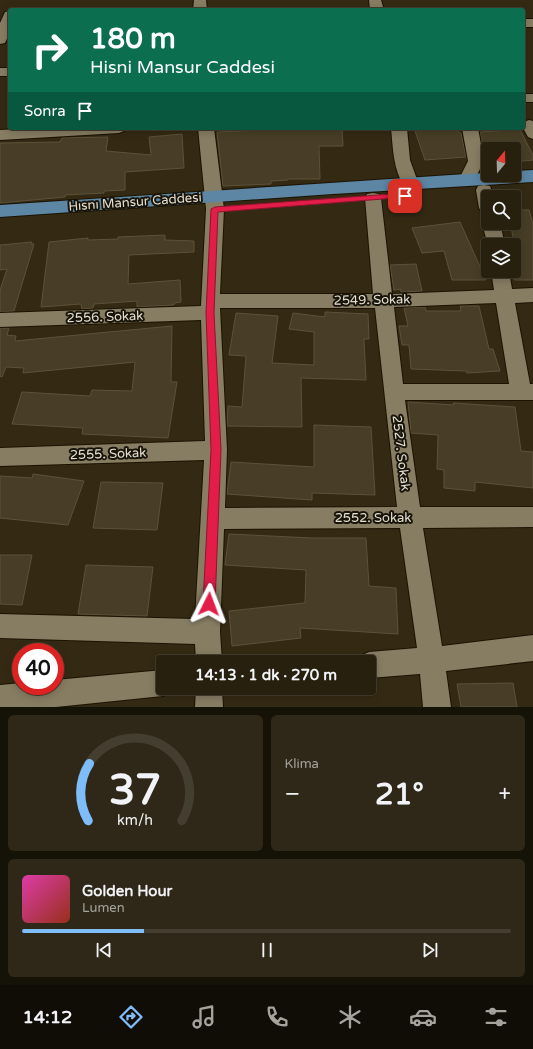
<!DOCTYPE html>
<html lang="tr">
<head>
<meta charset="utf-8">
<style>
  body { margin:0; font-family:"Varela Round",sans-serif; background:#2f2818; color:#f1f3f6; height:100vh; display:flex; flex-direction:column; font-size:15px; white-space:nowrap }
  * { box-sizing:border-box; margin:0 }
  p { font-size:13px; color:#a4a39e }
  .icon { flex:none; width:22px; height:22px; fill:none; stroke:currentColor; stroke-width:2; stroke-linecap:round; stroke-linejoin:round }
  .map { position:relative; height:707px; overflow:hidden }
  .panel { display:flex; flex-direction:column; gap:8px; padding:8px; background:#151208; flex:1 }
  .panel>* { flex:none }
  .banner { position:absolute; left:8px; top:8px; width:517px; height:122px; border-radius:4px; box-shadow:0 2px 10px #0003,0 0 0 1px #433e2f; background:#0b6e4f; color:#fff; overflow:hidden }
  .needle { width:26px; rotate:19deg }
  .controls { position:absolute; left:481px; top:142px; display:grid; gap:8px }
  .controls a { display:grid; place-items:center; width:40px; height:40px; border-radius:4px; background:#27200f; box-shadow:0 2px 10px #0003,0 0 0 1px #433e2f; font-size:20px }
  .speed { position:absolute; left:12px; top:643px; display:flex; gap:8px; font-size:20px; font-weight:700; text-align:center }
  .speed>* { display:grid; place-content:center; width:52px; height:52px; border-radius:50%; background:#27200f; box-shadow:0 2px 10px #0003,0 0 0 1px #433e2f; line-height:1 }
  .speed .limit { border:6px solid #d22; background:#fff; color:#111 }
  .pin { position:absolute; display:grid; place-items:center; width:34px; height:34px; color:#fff; margin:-17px; border-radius:8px; box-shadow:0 2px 6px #0006 }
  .me { position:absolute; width:44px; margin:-22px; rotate:3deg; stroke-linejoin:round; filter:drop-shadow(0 0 3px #0008) }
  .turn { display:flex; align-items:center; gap:14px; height:84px; padding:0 16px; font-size:18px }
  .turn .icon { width:52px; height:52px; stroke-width:2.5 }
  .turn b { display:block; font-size:28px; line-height:34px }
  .then { display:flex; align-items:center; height:38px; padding:0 16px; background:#0003; gap:8px; font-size:15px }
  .big { font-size:30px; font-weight:700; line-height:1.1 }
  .panel .card { flex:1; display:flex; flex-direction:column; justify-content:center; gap:6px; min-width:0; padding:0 14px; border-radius:6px; background:#2f2818 }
  .panel .dial { align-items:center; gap:0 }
  .dial svg { height:104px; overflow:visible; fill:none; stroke:#433e2f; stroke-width:7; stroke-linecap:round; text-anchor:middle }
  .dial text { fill:#f1f3f6; stroke:none }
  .song { display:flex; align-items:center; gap:12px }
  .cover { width:48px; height:48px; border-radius:6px; background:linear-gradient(135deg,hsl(320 70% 55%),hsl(10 70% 35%)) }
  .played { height:4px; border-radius:2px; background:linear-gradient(90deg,#7ebdf9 25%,#433e2f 25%) }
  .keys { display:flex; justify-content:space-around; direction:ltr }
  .heat { display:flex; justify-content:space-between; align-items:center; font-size:22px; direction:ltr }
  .panel .tiles { flex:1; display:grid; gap:8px; grid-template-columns:1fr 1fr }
  .card:last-child { grid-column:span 2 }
  .trip { position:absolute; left:156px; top:655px; width:220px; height:40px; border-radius:4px; background:#27200f; box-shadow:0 2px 10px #0003,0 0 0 1px #433e2f; font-weight:700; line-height:40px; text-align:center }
  .tabs { display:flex; height:64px; justify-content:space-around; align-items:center; background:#100d06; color:#a4a39e }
  .tabs .icon { width:28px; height:28px }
  .tabs .selected { color:#7ebdf9 }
  .tabs b { font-size:18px; color:#f1f3f6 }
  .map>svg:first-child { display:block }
</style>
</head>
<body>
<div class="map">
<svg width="533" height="707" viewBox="0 0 533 707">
  <rect width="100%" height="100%" fill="#342a14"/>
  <!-- building -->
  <g fill="#483e27" stroke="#5c523a">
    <path d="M266,128H342L343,146H319L320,179H288V180L271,181V184L223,186L217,132L266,130Z"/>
    <path d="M414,128H456L459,133H461L466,157L425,160Z"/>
    <path d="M514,128H519L533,155V160L514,162V149H483L480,132L514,130Z"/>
    <path d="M182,134L184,168L125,172V190L104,191V193L65,195V197L0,203V143L60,142L62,138L108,137L106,151L151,155L149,137Z"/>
    <path d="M514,210H529L533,224V280H514V241L510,223H514Z"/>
    <path d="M460,222L486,280H452L444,251L422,253L412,228Z"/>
    <path d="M165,235V240L194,241V252L129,255L128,284L180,280L181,302L174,303V305L137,307V301L94,304L93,308L82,309L81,304L41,307L49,242L88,238V240L118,239V237Z"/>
    <path d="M32,242L31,244H34L14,311L0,312V290L7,269L0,270V245Z"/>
    <path d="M416,264L422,291L401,292V289L394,290L390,265Z"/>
    <path d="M460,306H479L489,349H493L500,371L467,373V371L411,369L409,345H402L399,326H408L404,308L425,307L426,311H461Z"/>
    <path d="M325,312L368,314L369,339H364L366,380L301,378L302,427L227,426L228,406L242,407L246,356L229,355L236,313L278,316L272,363L314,365V332L289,329L293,313L325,317Z"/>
    <path d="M172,326L171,382H177L168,438L82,434L83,428L12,424L22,392L90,396L92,390L132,391L135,362L23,373L24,368L6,367L2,377L0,376V328H9L7,335L16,336L15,341Z"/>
    <path d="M408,402L454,405L453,403L515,407L521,451L533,452V488L475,482V491L444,488V470L437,469L438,435L411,433Z"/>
    <path d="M314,425L371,427L375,495L312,493V500L227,494L231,462L314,467Z"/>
    <path d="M33,474L84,481L68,525L0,518V476L32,478Z"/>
    <path d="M101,482L163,483L157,530L93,528Z"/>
    <path d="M229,534L312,538H366L369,586L396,588L398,634L300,628L301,638L232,646L229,611L305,603L306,570L225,565Z"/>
    <path d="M0,555H32L22,605L0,604Z"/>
    <path d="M86,565L153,567L147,616L78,614Z"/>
    <path d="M513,683L517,707H461L457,684Z"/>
  </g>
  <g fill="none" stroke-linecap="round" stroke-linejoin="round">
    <!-- minor casing -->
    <g stroke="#1b1300" stroke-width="2">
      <g id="minor">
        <path d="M194,0H206L207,10H193Z"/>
        <path d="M369,0H381L384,10H370Z"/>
        <path d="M10,11V32L5,43L0,44V23L5,12Z"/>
        <rect x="523" y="19" width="10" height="8"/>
        <rect x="0" y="68" width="10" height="8"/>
        <rect x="523" y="94" width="10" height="8"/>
        <path d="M529,120L533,121V139L528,137L523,128L524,122Z"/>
        <path d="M40,128H127L124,131L119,133L0,140V130Z"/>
        <path d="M198,128H214L224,209L220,294H373L365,198L367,194L373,193L379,194L381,198L392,294L494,290L491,271H509L512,289L533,288V302L515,303L530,384H533V400H405L420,507H533V527L423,528L442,646L533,635V661L446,671L451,707H423L420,674L369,678V662H357L360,656L369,652L417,648L400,528L224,529L220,632L222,662H196L195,644L0,638V614L195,619L204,460L0,466V448L205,441L201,320L0,327V313L201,306L206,209ZM496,303L509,384H403L394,307ZM220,308H375L397,507L225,508L227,450Z"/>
        <path d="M391,128H407L410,160L418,182L416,186L410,187L404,186C393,169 393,148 391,128Z"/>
        <path d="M462,128H478L484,161L473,183L467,184L461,183L459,179L468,161Z"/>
        <path d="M484,185L490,186L494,197H488V214L482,212L479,208L476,190L478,186Z"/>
        <path d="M488,218V223H500L505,245H488V246L482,223L485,219Z"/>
        <path d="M163,670V688H174L172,692L163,696L56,707H0V685L21,683V686H55V680Z"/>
        <path d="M196,688H222L223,707H195Z"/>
      </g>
    </g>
    <!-- major casing -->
    <g stroke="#1b1300" stroke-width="2">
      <path id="major" d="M533,170V182L333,194L0,217V205L466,174L488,173V175H514V171Z"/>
    </g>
    <!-- minor -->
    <use href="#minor" fill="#877d63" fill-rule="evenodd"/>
    <!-- major -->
    <use href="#major" fill="#5c86a4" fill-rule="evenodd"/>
  </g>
  <!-- route -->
  <path fill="#e11d48" stroke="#92132f" d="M405,193L408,194V197L218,212L214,313L221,450L215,604L213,608L209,609L205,608L203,604L211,450L206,313L211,209L215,207Z"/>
  <g text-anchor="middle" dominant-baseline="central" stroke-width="4" stroke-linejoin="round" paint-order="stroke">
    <!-- street labels -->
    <g font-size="13" fill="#e4ded0" stroke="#18140a">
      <text transform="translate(135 202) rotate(-4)">Hısnı Mansur Caddesi</text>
      <text transform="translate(372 300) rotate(-1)">2549. Sokak</text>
      <text transform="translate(105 317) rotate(-2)">2556. Sokak</text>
      <text transform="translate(401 453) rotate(83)">2527. Sokak</text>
      <text transform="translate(108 454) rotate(-2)">2555. Sokak</text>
      <text x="373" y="518">2552. Sokak</text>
    </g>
  </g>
</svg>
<div class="controls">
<a><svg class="needle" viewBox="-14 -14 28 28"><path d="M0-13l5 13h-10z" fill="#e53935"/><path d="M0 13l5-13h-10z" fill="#a4a39e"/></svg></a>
<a><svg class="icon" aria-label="search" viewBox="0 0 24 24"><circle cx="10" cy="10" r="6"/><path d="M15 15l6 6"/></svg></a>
<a><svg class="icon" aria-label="layers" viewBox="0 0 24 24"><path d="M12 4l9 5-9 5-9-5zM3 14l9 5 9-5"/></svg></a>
</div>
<div class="speed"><div class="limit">40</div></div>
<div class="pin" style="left:405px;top:196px;background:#d93025"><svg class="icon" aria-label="arrive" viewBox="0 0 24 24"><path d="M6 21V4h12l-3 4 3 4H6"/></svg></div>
<svg class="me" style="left:209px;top:604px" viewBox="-20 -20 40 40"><path d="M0-17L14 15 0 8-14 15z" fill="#e11d48" stroke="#fff" stroke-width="4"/></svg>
<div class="trip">14:13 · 1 dk · 270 m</div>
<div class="banner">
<div class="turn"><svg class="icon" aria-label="right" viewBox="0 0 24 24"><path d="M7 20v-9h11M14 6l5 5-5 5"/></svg><div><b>180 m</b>Hisni Mansur Caddesi</div></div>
<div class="then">Sonra<svg class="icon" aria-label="arrive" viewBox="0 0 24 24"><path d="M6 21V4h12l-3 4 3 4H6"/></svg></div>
</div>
</div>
<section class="panel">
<div class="tiles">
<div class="card dial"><svg viewBox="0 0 100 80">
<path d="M14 69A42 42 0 1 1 86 69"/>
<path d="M14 69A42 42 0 0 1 15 25" stroke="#7ebdf9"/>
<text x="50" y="56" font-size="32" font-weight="700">37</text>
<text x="50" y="72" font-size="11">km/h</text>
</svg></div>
<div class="card"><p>Klima</p>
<div class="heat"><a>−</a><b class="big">21°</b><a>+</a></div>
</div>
<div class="card">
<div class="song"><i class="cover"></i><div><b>Golden Hour</b><p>Lumen</p></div></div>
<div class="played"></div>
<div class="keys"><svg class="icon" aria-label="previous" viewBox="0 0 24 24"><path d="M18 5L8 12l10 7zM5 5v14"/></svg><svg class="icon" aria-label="pause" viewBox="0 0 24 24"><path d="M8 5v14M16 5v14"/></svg><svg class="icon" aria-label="next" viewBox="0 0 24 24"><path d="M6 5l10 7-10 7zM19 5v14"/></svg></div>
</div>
</div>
</section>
<nav class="tabs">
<b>14:12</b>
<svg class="icon selected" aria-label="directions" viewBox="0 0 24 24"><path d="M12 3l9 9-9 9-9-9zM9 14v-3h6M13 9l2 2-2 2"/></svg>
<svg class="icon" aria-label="music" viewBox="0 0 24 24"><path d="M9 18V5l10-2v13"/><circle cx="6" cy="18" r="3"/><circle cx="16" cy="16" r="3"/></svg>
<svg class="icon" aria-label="phone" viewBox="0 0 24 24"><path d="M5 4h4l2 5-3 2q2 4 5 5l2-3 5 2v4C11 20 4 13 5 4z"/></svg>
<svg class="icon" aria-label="climate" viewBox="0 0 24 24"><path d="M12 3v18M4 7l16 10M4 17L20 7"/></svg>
<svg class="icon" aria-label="car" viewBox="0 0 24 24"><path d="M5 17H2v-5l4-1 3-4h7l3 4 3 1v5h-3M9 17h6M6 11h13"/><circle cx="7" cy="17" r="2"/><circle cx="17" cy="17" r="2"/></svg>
<svg class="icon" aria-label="filters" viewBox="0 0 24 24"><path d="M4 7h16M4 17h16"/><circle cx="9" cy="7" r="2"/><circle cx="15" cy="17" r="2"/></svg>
</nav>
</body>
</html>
